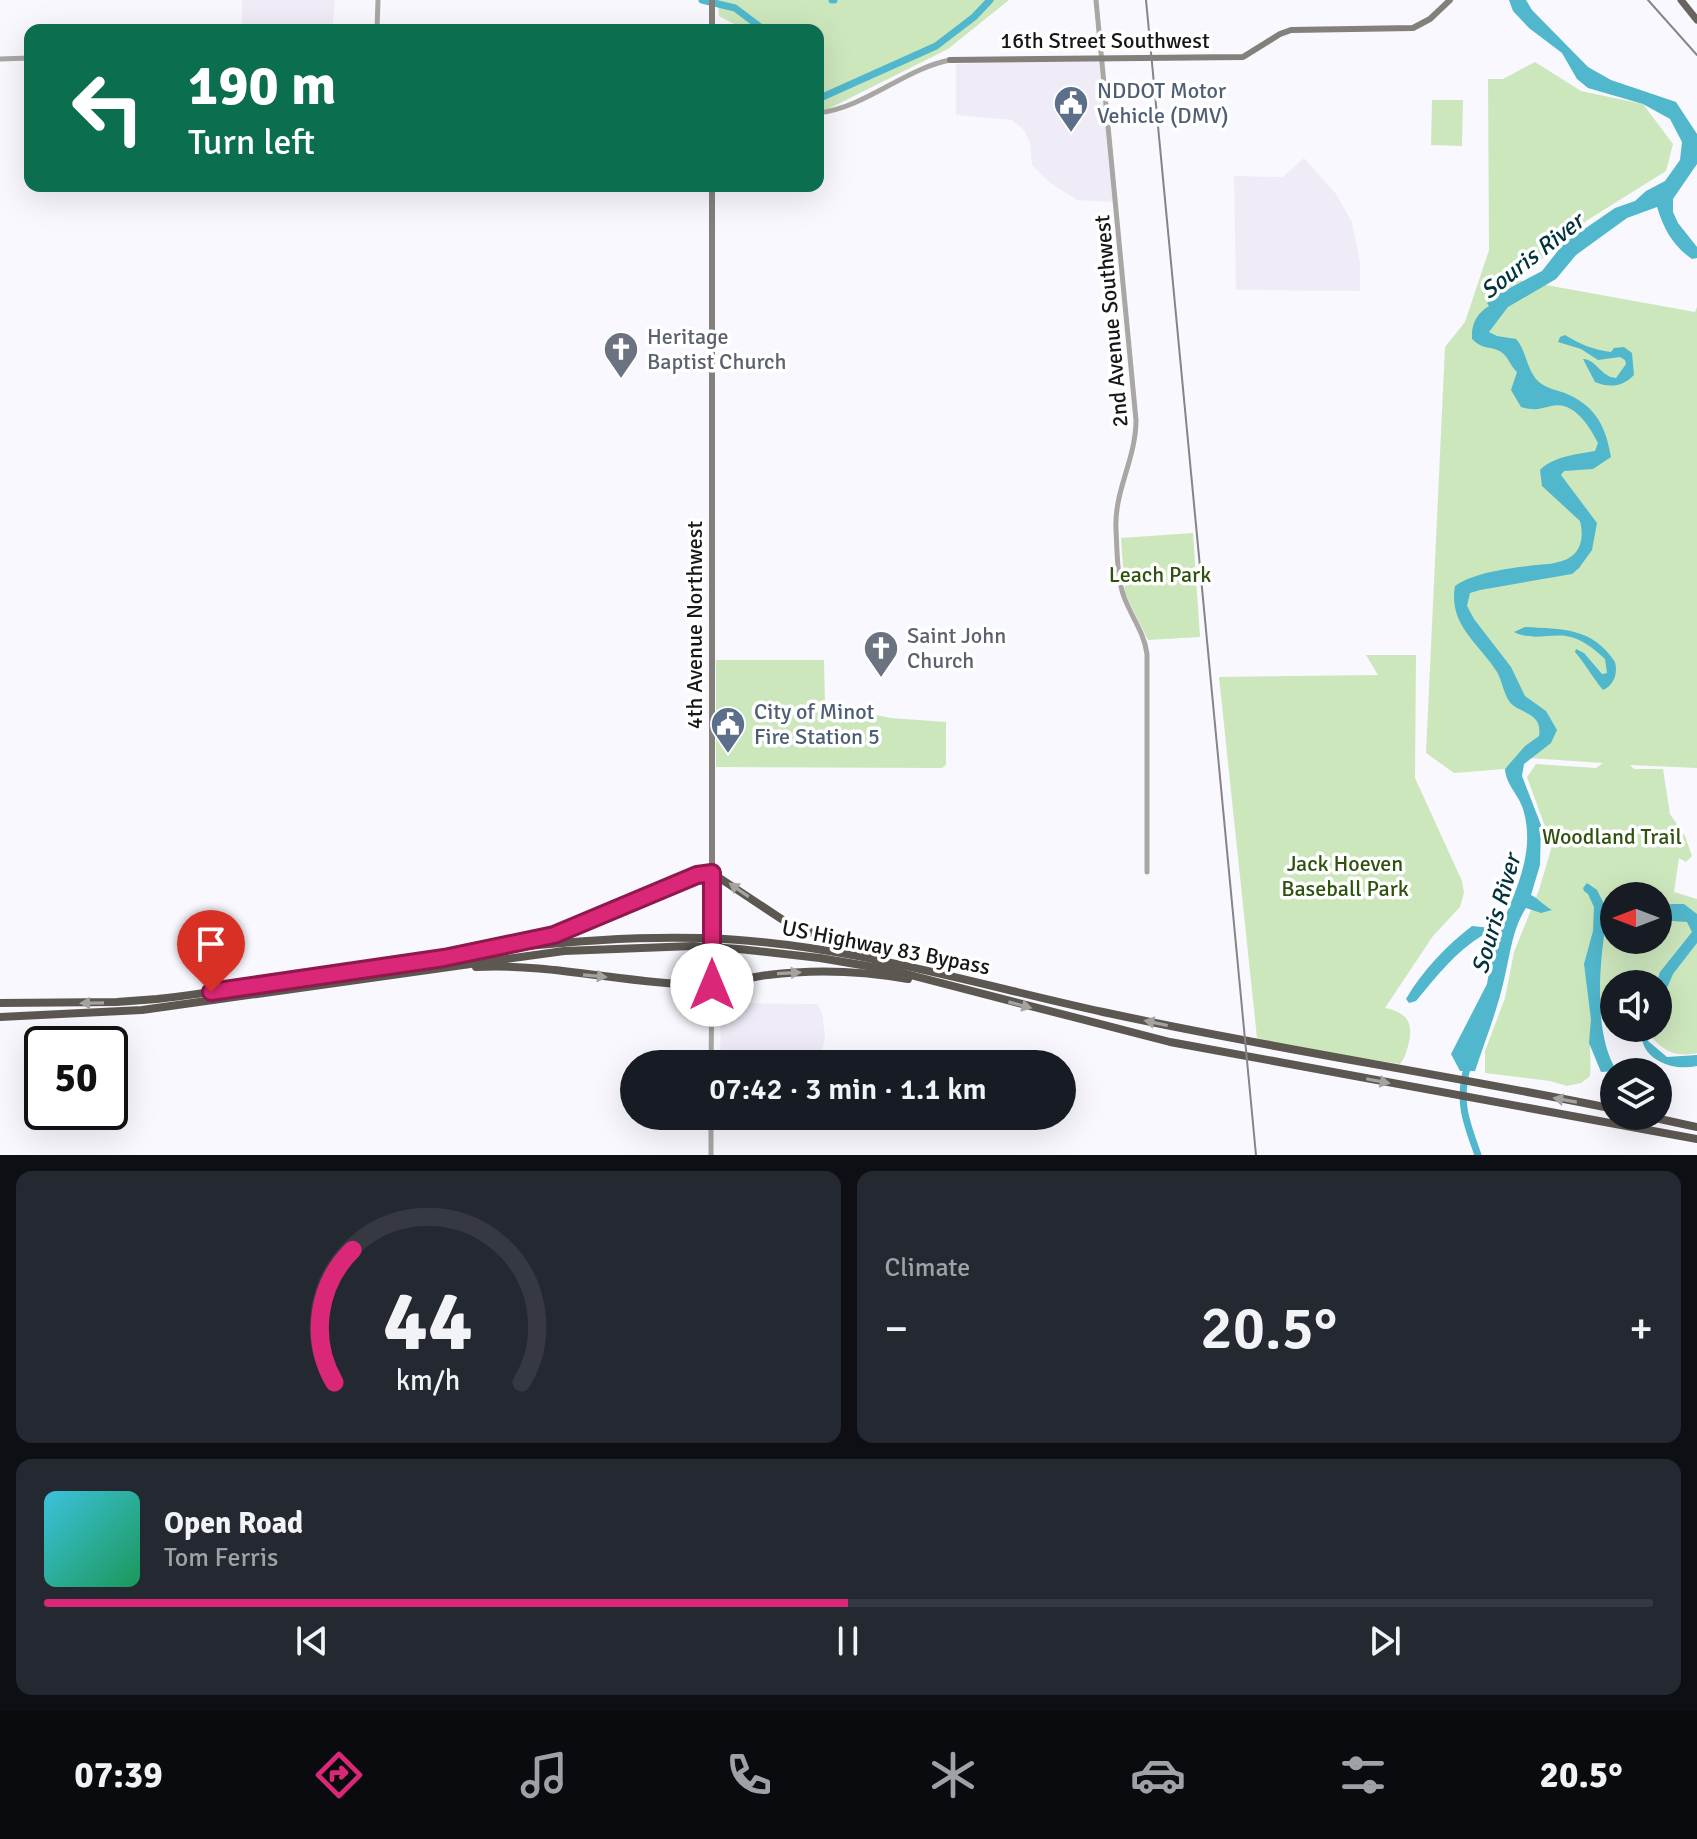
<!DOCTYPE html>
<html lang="en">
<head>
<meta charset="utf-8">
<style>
  body { margin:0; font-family:Signika,sans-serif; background:#242831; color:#f1f3f6; height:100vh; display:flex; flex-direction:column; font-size:30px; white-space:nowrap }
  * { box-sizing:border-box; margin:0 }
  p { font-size:26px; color:#9ea1a6 }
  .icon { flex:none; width:44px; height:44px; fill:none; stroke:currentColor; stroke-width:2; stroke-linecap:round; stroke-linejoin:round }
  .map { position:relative; height:1155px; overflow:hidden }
  .sheet { display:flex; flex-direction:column; gap:16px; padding:16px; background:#0d0f14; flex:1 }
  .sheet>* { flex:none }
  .hud { position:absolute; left:24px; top:24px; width:800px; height:168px; border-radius:16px; box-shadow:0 8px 32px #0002; background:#0b6e4f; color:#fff; overflow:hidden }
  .needle { width:52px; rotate:270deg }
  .buttons { position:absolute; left:1600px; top:882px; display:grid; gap:16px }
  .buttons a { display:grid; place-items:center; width:72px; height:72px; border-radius:50%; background:#171b24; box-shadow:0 8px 32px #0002; font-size:40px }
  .speed { position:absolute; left:24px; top:1026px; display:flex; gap:16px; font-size:40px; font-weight:700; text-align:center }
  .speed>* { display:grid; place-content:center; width:104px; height:104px; border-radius:50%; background:#171b24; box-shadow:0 8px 32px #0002; line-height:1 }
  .speed .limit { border:4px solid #111; border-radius:12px; background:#fff; color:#111 }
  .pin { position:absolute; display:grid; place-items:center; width:68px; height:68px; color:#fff; margin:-82px -34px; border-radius:50% 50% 50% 0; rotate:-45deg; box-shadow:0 0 8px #0007 }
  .pin .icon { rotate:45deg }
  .me { position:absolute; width:88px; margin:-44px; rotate:0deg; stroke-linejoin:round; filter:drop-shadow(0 0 6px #0008) }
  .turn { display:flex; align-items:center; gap:28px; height:168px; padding:0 32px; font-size:36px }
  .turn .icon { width:104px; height:104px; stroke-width:2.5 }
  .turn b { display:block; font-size:56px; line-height:68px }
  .big { font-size:60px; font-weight:600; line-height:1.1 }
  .sheet .card { flex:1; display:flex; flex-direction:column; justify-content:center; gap:12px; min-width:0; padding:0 28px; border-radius:16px; background:#242831 }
  .sheet .dial { align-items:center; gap:0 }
  .dial svg { height:208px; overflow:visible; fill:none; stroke:#363941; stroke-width:7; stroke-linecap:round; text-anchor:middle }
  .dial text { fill:#f1f3f6; stroke:none }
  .song { display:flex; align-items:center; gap:24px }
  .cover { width:96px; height:96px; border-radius:12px; background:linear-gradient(135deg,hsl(190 70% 55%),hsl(150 70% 35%)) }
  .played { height:8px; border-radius:4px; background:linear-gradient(90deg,#db2777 50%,#363941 50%) }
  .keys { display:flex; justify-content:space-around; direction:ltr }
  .heat { display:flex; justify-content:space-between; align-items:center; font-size:44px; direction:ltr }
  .sheet .tiles { flex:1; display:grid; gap:16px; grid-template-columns:1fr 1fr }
  .card:last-child { grid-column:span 2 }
  .trip { position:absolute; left:620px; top:1050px; width:456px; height:80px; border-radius:40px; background:#171b24; box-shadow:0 8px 32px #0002; font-weight:600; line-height:80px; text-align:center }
  .menu { display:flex; height:128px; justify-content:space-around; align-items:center; background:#090b0e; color:#9ea1a6 }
  .menu .icon { width:56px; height:56px }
  .menu .on { color:#db2777 }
  .menu b { font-size:36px; color:#f1f3f6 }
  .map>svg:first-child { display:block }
</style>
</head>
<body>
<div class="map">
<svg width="1697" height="1155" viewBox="0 0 1697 1155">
  <rect width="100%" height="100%" fill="#f9f8fe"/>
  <!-- built -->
  <g fill="#efecf8">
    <path d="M242,0H335L332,30H242Z"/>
    <path d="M1028,61L1099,62L1114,202L1077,200L1049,182L1032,165L1030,143L1024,130L1012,120L956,115V64Z"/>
    <path d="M1304,158L1336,194L1352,222L1360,262V291L1236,290L1234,176L1283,177Z"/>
    <path d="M721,1003L818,1004L823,1017L825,1037L819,1064H720Z"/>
  </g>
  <!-- green -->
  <g fill="#cde7bd" fill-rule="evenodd">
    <path d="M718,0H1009L948,49L828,109H818V30H745L719,16Z"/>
    <path d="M1535,62L1581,91L1643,104L1673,144L1666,171L1586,221L1518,280L1695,312L1697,307V768L1630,765L1634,769H1663L1670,814L1685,836L1692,856L1686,862L1679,858L1674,892L1697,899V1053C1668,1059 1661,1046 1642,1028H1658V984H1614V1009L1596,1014C1586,1034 1592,1054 1590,1076L1581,1083L1567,1086L1550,1081L1485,1073V1051L1505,998L1514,952L1539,890L1552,846L1527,777L1536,764L1596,768L1603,763L1529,758L1505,769L1454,773L1426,753L1445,347L1465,322L1489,250L1488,79H1503ZM1614,896H1658V940H1614Z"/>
    <path d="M1432,100H1463L1462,146L1431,145Z"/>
    <path d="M1193,533L1200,637L1148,640L1125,594L1121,538Z"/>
    <path d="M1366,655H1416L1415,778L1462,881L1464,893L1460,907L1433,936L1385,1008C1408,1013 1414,1023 1408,1046C1406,1053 1405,1058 1400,1064L1302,1049L1257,1038L1219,677L1378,675Z"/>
    <path d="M716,660H824L825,705L891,718L946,722V765L942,768L716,767Z"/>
  </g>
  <!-- water -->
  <g fill="#51b7cc">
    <path d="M1509,0H1526L1532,10L1588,67L1611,80L1676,102L1697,134V164L1673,199V212L1678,223L1697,247V258L1692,259C1672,245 1664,229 1657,207L1627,218L1576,255L1556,279L1508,307L1489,332L1497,336L1516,339C1527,351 1526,370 1539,382C1547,389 1558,390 1567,394C1597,407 1606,428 1611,457L1593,469L1564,471L1561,475L1597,523L1592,550L1579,568L1572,574L1480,590L1470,593L1467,606L1474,619L1511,667L1525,696L1546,711L1557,730L1551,743L1524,764L1522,776L1541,825L1540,865L1531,895C1539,899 1543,905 1552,910L1541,913L1526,908C1512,929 1510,956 1504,980C1497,1011 1485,1041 1475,1071H1460L1451,1054L1487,984L1494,942L1492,937L1483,935C1456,951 1436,977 1416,1001L1409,1003L1406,999C1423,970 1446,946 1472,926L1500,929C1516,890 1536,851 1523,809C1519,795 1506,785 1505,769L1525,746L1539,736C1542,716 1528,715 1514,706C1504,699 1503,682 1497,672C1479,643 1448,625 1455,586C1471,574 1507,568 1528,566C1542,564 1560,565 1572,556C1583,547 1583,533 1580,521L1542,486L1540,470C1552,457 1577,454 1595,451L1598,443C1590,427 1574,400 1551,406C1539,409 1534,411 1521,407L1511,390L1517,372C1510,366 1509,357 1501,352C1490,345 1484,351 1472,339C1471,325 1476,314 1489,306L1487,303L1493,297L1542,271L1564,243L1615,208L1635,201L1646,191L1665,181L1680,160L1682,142L1670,119L1643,104L1588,88L1577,79L1562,53L1529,28L1513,11Z"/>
    <path d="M1565,335C1580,344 1593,350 1611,352L1614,348L1624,347L1632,353L1634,375C1623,387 1609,388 1595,382L1583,359C1596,359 1601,377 1616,378L1626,364L1625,360L1620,357L1598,360L1581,349L1558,342L1560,337Z"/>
    <path d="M1525,627C1562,629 1592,627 1615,662C1618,673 1614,685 1603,690C1593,678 1586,665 1575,652L1576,649L1584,653L1602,674L1607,673L1605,659C1594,649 1581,638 1566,636C1547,634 1532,641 1514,632Z"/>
    <path d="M1587,883L1597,890L1609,914L1614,916V925L1605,929C1599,968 1594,1037 1617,1071L1601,1072L1589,1043L1591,1019L1584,964L1593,931L1594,907L1588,894L1584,891L1583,888Z"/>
    <path d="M1671,904H1684L1697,914V943L1673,974L1658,1009V984H1656L1660,972L1692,932L1687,922L1658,920V911Z"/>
    <path d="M1642,1028H1652L1648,1041L1667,1057L1697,1055V1066C1671,1072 1637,1058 1642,1028Z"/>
  </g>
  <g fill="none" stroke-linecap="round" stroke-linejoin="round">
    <!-- river -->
    <g stroke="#51b7cc" stroke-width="7">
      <path d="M702,0L735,8L764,30"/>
      <path d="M832,0H834"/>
      <path d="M818,99L936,46L974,17L990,0"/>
      <path d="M1468,1065C1457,1100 1466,1122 1478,1155"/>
    </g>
    <!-- tertiary -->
    <g stroke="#a9a6a3" stroke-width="5">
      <path d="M1096,0L1136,420C1136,459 1114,491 1116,529C1117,550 1117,578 1124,597C1132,618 1144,632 1147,654V872"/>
      <path d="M377,30L378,0"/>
      <path d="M0,59L30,58"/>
      <path d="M818,113C865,108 904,69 950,60"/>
      <path d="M711,1064L712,985"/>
      <path d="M711,1155V1116"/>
    </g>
    <!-- secondary -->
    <g stroke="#837f7a" stroke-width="6">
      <path d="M712,30V0"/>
      <path d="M950,60L1243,57L1280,34L1291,30L1413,28L1430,19L1450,0"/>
      <path d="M712,186V985"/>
    </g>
    <!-- primary -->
    <path stroke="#68635d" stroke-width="7" d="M1681,0L1697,20"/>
    <!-- trunk -->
    <g stroke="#5c5751" stroke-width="8">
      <path d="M520,943L563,932L697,875L712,873L789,924L836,942L885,955"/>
      <path d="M476,967C551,963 627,984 702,985C724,986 746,977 768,975C814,969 862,971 908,979"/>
      <path d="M0,1003L117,1002L157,999C338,978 519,933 702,938C840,942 970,983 1103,1012C1273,1049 1444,1074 1614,1109"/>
      <path d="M0,1017L142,1010L564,951L693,946L739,949L820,958L891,970L1170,1042L1697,1139"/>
      <path d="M1646,1116L1697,1127"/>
    </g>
    <!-- rail -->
    <g stroke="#858489" stroke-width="2">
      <path d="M1146,0L1256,1155"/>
      <path d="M1648,0L1697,55"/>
    </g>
  </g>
  <!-- one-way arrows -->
  <defs><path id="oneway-solid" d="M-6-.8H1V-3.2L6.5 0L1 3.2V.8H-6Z" transform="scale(2)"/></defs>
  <g fill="#a5a39f">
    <use href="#oneway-solid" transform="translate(739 890) rotate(-145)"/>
    <use href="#oneway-solid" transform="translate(789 973) rotate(-3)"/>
    <use href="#oneway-solid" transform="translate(595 976) rotate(5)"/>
    <use href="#oneway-solid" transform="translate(92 1003) rotate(179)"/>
    <use href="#oneway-solid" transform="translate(1020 1005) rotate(15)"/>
    <use href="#oneway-solid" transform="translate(1156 1023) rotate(-168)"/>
    <use href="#oneway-solid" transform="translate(1378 1081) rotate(11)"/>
    <use href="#oneway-solid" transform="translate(1565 1100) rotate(-170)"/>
  </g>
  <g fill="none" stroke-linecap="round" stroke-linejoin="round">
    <!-- route casing -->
    <g stroke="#8e194d" stroke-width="20">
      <path id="route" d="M211,992L444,958L554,935L697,875L712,873V985"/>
    </g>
    <!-- route -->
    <use href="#route" stroke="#db2777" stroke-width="14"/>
  </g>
  <!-- icons -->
  <defs>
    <g id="civic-pin" transform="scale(1.8)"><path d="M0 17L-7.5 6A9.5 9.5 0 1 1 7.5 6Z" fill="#5c6f8a" stroke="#fff"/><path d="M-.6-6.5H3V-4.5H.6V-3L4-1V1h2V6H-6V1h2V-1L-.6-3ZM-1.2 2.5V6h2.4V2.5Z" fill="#fff"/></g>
    <g id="church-pin" transform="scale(1.8)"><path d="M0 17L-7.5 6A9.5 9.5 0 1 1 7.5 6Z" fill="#6b7280" stroke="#fff"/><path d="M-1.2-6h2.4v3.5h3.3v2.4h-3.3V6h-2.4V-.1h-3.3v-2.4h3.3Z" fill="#fff"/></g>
  </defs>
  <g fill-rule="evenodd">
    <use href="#civic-pin" x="1071" y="103"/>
    <use href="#church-pin" x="621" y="349"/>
    <use href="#church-pin" x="881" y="648"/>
    <use href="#civic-pin" x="728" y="724"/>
  </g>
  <g text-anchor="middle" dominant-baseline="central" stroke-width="7" stroke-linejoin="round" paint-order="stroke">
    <!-- street labels -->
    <g font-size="22" fill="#17171a" stroke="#fff">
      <text x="1105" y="40">16th Street Southwest</text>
      <text transform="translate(1111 321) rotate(-95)">2nd Avenue Southwest</text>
      <text transform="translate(694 625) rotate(-90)">4th Avenue Northwest</text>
      <text transform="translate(886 947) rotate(11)">US Highway 83 Bypass</text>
    </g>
    <!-- service labels -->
    <g font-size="22" fill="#4e5e75" stroke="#fff" text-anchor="start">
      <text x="1097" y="90">NDDOT Motor<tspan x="1097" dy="25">Vehicle (DMV)</tspan></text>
      <text x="754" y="711">City of Minot<tspan x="754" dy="25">Fire Station 5</tspan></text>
    </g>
    <!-- worship labels -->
    <g font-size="22" fill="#5b616d" stroke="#fff" text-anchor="start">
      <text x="647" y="336">Heritage<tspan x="647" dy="25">Baptist Church</tspan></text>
      <text x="907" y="635">Saint John<tspan x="907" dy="25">Church</tspan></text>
    </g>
    <!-- park labels -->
    <g font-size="22" fill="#2f530f" stroke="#fff">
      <text x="1160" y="574">Leach Park</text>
      <text x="1612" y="836">Woodland Trail</text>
      <text x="1345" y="863">Jack Hoeven<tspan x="1345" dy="25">Baseball Park</tspan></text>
    </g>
    <!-- water labels -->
    <g font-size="24" font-style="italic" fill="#00333c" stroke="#fff">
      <text transform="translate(1532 256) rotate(-38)">Souris River</text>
      <text transform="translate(1496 914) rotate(-74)">Souris River</text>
    </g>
  </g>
</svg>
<div class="buttons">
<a><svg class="needle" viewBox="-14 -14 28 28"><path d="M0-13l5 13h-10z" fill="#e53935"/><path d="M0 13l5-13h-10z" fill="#9ea1a6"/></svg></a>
<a><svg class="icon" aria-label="sound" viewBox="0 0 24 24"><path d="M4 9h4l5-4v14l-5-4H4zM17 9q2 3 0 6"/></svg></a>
<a><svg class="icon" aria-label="layers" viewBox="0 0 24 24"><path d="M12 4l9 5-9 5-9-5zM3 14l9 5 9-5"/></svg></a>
</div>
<div class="speed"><div class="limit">50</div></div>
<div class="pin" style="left:211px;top:992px;background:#d93025"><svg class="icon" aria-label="arrive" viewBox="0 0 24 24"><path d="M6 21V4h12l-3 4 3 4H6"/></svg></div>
<svg class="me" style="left:712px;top:985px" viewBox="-20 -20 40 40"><circle r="19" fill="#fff"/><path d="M0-13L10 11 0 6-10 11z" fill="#db2777"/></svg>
<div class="trip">07:42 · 3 min · 1.1 km</div>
<div class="hud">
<div class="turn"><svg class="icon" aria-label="left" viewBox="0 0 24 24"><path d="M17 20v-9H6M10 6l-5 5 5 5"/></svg><div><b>190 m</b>Turn left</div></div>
</div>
</div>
<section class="sheet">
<div class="tiles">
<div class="card dial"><svg viewBox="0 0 100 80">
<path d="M14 69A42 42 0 1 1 86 69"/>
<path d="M14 69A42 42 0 0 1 21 18" stroke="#db2777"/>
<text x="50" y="56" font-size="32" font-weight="700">44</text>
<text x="50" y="72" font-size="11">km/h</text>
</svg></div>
<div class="card"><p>Climate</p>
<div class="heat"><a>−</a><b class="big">20.5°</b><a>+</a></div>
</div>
<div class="card">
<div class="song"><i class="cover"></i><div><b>Open Road</b><p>Tom Ferris</p></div></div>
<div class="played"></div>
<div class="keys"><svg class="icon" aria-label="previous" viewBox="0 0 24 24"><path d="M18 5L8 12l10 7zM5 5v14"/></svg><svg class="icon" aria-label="pause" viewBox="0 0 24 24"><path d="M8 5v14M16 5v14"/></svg><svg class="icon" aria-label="next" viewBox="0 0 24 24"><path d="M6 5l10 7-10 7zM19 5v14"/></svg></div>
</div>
</div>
</section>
<nav class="menu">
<b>07:39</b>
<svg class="icon on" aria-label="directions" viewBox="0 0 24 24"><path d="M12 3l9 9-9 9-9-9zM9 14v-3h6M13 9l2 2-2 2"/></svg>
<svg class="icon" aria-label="music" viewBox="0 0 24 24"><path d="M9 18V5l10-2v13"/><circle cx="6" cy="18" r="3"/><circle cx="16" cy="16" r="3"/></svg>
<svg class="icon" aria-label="phone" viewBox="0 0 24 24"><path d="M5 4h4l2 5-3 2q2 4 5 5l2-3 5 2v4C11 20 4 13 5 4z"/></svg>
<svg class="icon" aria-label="climate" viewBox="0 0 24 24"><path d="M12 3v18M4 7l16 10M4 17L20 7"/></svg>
<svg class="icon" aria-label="car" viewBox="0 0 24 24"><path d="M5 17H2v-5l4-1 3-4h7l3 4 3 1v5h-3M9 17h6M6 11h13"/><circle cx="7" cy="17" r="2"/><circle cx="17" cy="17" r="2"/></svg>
<svg class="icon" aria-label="filters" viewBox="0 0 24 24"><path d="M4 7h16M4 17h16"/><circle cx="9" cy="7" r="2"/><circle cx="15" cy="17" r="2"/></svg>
<b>20.5°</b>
</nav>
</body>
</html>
